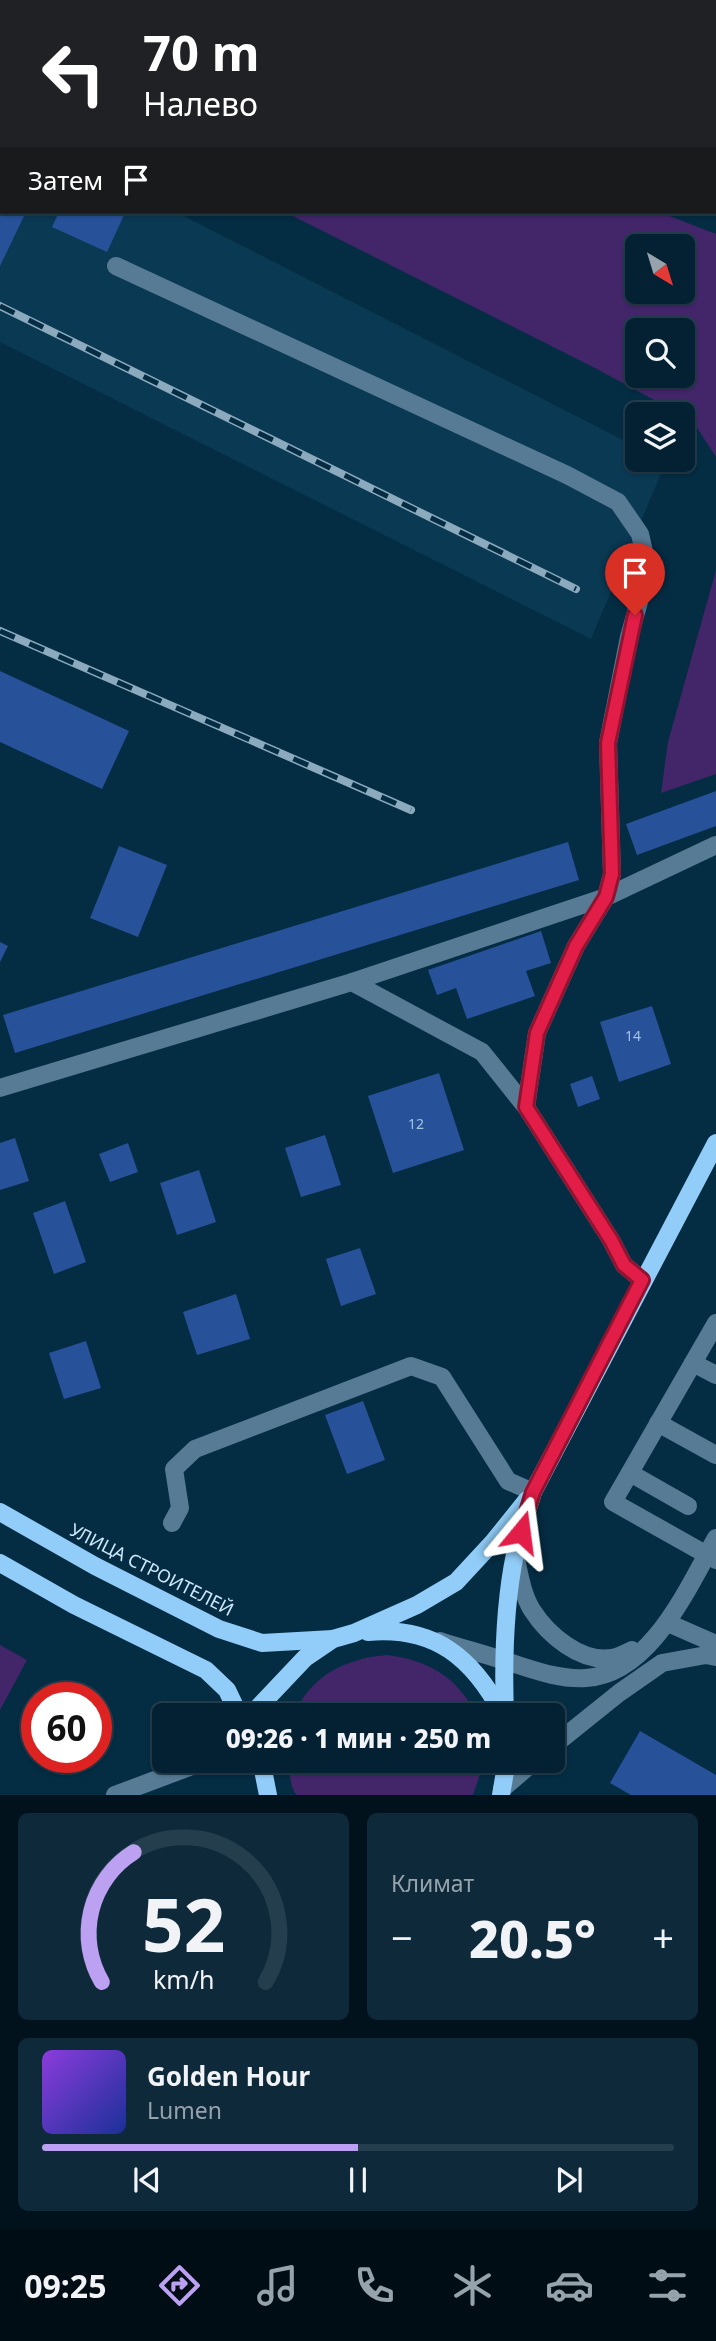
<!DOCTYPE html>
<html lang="ru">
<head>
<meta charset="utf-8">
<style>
  body { margin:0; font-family:"Noto Sans",sans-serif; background:#0d293a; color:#f1f3f6; height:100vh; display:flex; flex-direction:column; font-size:26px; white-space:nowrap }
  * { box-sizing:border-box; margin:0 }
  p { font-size:23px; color:#97a3ac }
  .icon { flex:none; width:38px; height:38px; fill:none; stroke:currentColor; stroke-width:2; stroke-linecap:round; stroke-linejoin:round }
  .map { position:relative; height:1795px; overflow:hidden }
  .drawer { display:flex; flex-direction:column; gap:18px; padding:18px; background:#02121c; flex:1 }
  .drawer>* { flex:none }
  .guide { position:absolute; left:0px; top:0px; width:718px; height:214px; box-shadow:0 2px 5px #0004,0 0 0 2px #243e4d; background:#202124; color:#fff; overflow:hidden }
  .needle { width:46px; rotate:142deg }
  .fabs { position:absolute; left:625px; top:234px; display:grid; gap:14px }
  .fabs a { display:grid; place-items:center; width:70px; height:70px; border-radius:10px; background:#032132; box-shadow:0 2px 5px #0004,0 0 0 2px #243e4d; font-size:35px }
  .speed { position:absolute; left:21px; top:1682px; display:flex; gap:14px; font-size:35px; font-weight:700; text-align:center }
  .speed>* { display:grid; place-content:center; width:91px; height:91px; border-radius:50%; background:#032132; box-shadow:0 2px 5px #0004,0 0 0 2px #243e4d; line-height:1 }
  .speed .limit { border:10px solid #d22; background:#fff; color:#111 }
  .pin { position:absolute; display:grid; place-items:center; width:60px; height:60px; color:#fff; margin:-72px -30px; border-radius:50% 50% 50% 0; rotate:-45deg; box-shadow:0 0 7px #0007 }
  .pin .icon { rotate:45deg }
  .me { position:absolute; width:77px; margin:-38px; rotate:16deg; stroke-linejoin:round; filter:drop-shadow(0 0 5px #0008) }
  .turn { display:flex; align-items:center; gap:24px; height:147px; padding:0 28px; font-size:32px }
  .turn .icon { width:91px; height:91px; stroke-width:2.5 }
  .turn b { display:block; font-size:49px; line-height:60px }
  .then { display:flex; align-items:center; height:66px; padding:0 28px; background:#0003; gap:14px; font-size:26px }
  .big { font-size:52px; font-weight:800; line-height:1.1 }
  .drawer .card { flex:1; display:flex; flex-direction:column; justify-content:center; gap:10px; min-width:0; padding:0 24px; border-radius:10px; background:#0d293a }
  .drawer .dial { align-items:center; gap:0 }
  .dial svg { height:182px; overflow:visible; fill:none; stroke:#243e4d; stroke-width:7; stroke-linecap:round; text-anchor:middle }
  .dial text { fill:#f1f3f6; stroke:none }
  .song { display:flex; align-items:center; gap:21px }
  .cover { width:84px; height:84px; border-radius:10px; background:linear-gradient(135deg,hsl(270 70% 55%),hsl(230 70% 35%)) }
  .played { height:7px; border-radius:4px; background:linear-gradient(90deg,#bca0f2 50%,#243e4d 50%) }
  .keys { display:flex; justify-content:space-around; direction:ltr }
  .heat { display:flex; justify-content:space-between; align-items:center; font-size:38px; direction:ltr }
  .drawer .tiles { flex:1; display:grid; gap:18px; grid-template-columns:1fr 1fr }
  .card:last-child { grid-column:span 2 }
  .trip { position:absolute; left:152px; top:1703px; width:413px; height:70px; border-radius:10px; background:#032132; box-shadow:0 2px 5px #0004,0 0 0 2px #243e4d; font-weight:800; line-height:70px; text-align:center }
  .menu { display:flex; height:112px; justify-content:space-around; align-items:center; background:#010d14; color:#97a3ac }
  .menu .icon { width:49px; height:49px }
  .menu .selected { color:#bca0f2 }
  .menu b { font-size:32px; color:#f1f3f6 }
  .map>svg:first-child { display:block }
</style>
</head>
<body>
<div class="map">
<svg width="716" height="1795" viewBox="0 0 716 1795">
  <rect width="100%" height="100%" fill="#042c43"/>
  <!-- built -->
  <path fill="#0a3953" d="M0,122L2,123V212H176L637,447V460H663L666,462L591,639L0,342Z"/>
  <!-- green -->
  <g fill="#43256a" fill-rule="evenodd">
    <path d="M0,0H119L124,2H2V70L0,69Z"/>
    <path d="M285,212H659L716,234V457L694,423L682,415L595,368ZM637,247H682V292H637ZM637,331H682V376H637Z"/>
    <path d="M716,570V774L661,793L668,742Z"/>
    <path d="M0,1645L27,1660L0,1710Z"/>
    <path d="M387,1655C424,1659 460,1677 475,1715H294C310,1676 346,1658 387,1655Z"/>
    <path d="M287,1761V1760L482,1761L481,1771L473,1795H296L292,1787Z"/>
  </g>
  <!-- building -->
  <g fill="#27529a">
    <path d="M0,212H26L0,266Z"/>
    <path d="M59,212H123L125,213L107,252L52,227Z"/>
    <path d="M0,671L129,731L102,789L0,742Z"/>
    <path d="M716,791V826L637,855L626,824Z"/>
    <path d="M568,842L579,880L15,1053L3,1015Z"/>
    <path d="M119,846L167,865L138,937L90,918Z"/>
    <path d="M541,931L551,963L526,971L535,996L467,1019L456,988L437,995L428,970Z"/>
    <path d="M0,942L8,946L0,962Z"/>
    <path d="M652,1006L671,1064L619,1082L600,1022Z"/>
    <path d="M439,1073L464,1150L393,1173L368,1096Z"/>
    <path d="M592,1076L600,1099L578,1107L570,1084Z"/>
    <path d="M325,1135L341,1185L301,1197L285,1148Z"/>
    <path d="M15,1138L29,1181L0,1190V1143Z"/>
    <path d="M128,1143L138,1172L110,1182L99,1154Z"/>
    <path d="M199,1170L216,1222L177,1235L160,1183Z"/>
    <path d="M65,1201L86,1262L54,1274L33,1213Z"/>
    <path d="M360,1248L376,1294L341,1306L326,1259Z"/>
    <path d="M236,1294L250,1339L197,1355L183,1312Z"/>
    <path d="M86,1341L101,1388L64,1399L49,1353Z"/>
    <path d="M363,1401L385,1460L347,1474L325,1415Z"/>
    <path d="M640,1731L716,1775V1795H631L610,1783Z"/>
  </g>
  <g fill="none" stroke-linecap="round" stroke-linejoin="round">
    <!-- minor -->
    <g stroke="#577b95" stroke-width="18">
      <path d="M116,266L567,475L618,502L640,534L648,570L629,637L608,743L612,874L606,897L576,946L537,1033L526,1107"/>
      <path d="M352,982L606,897L716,845"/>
      <path d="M0,1088L352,982L482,1052L526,1107L611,1240L624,1265L642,1280"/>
      <path d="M716,1323L613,1502L716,1560"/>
      <path d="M693,1363L716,1375"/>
      <path d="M658,1423L716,1455"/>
      <path d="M630,1473L688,1506"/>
      <path d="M172,1523L180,1508L174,1469L195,1449L411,1366L442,1377L508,1481L533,1492"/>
      <path d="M515,1554C519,1572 522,1594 532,1610C548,1635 581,1663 612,1658C618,1657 626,1653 632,1650"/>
      <path d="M668,1623L716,1644"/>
      <path d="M440,1641C461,1648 481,1653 502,1660C529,1668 557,1680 586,1678C651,1674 688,1587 716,1538"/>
      <path d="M553,1746L619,1693L662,1663L706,1655L716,1657"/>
      <path d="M502,1789L536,1760"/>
      <path d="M115,1795L208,1760"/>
    </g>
    <!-- major -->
    <g stroke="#91cdf8" stroke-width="18">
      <path d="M0,1512L95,1566L219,1629L262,1643L333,1639"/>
      <path d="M0,1563L74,1605L206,1670L227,1690L239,1715"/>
      <path d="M368,1632C435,1626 473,1658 503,1715"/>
      <path d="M251,1715L305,1658L333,1639L354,1633L417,1605L456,1582L494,1541L527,1500"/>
      <path d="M505,1715C503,1661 504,1607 515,1554C519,1533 527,1513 533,1492L716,1143"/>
      <path d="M261,1760L268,1795"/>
      <path d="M501,1795L507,1760"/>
    </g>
    <!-- rail casing -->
    <g stroke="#8caabe" stroke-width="8">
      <g id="rail">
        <path d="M180,0H181"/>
        <path d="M405,0L408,2"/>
        <path d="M455,0L458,2"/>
        <path d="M511,0L514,2"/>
        <path d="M702,0L705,1"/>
        <path d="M0,306L576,589"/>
        <path d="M0,631L411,810"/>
      </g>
    </g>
    <!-- rail -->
    <use href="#rail" stroke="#042c43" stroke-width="5" stroke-dasharray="16" stroke-linecap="butt"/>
  </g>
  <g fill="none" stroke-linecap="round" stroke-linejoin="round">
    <!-- route casing -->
    <g stroke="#92132f" stroke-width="18">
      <path id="route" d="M521,1532L533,1492L642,1280L624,1265L611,1240L526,1107L537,1033L576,946L606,897L612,874L608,743L635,615"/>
    </g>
    <!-- route -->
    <use href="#route" stroke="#e11d48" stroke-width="12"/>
  </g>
  <g text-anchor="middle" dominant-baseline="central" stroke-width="7" stroke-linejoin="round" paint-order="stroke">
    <!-- number labels -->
    <g font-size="14" fill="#a4c2e2">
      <text x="633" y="1035">14</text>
      <text x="416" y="1123">12</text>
    </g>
    <!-- street labels -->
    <g font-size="18" fill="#cee7fa" stroke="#042c43">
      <text transform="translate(152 1569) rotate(27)">УЛИЦА СТРОИТЕЛЕЙ</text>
    </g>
  </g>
</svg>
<div class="fabs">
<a><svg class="needle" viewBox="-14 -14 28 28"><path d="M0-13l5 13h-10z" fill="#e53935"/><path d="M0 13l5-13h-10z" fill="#97a3ac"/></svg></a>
<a><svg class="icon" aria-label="search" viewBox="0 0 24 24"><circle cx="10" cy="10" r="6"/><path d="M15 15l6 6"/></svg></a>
<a><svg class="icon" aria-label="layers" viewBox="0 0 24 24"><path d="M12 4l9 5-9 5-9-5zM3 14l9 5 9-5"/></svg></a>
</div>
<div class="speed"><div class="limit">60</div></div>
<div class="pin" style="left:635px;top:615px;background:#d93025"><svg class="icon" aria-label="arrive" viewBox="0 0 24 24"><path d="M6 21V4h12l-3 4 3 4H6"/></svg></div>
<svg class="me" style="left:521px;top:1532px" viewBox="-20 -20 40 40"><path d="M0-17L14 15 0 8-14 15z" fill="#e11d48" stroke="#fff" stroke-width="4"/></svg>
<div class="trip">09:26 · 1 мин · 250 m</div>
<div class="guide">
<div class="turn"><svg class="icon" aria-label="left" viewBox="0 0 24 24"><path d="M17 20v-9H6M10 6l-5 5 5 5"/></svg><div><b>70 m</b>Налево</div></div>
<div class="then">Затем<svg class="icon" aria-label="arrive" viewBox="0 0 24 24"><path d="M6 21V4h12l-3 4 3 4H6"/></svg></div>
</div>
</div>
<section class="drawer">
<div class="tiles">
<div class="card dial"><svg viewBox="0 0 100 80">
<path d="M14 69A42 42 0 1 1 86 69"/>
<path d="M14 69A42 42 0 0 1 28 12" stroke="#bca0f2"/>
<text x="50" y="56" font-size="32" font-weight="700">52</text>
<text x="50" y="72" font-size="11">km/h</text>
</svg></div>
<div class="card"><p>Климат</p>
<div class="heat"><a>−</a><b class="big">20.5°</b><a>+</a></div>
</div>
<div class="card">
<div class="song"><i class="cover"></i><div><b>Golden Hour</b><p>Lumen</p></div></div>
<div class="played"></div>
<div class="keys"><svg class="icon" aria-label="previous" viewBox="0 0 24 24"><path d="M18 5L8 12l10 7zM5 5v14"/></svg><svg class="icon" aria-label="pause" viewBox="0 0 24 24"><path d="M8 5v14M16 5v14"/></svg><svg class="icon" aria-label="next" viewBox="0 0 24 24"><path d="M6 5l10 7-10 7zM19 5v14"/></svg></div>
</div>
</div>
</section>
<nav class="menu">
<b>09:25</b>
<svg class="icon selected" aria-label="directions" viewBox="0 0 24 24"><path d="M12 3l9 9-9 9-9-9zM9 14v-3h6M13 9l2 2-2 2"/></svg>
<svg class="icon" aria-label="music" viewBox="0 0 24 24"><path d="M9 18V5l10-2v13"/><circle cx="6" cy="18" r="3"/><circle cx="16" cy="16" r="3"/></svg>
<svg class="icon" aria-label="phone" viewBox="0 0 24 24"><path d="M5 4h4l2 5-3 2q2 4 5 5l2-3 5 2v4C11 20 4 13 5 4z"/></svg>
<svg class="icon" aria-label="climate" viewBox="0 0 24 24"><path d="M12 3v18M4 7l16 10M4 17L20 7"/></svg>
<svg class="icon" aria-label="car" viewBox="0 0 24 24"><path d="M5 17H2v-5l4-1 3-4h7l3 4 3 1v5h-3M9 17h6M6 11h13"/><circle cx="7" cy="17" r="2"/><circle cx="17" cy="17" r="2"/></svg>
<svg class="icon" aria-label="filters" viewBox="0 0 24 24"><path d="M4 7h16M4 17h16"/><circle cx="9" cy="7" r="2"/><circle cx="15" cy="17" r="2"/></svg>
</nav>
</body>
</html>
